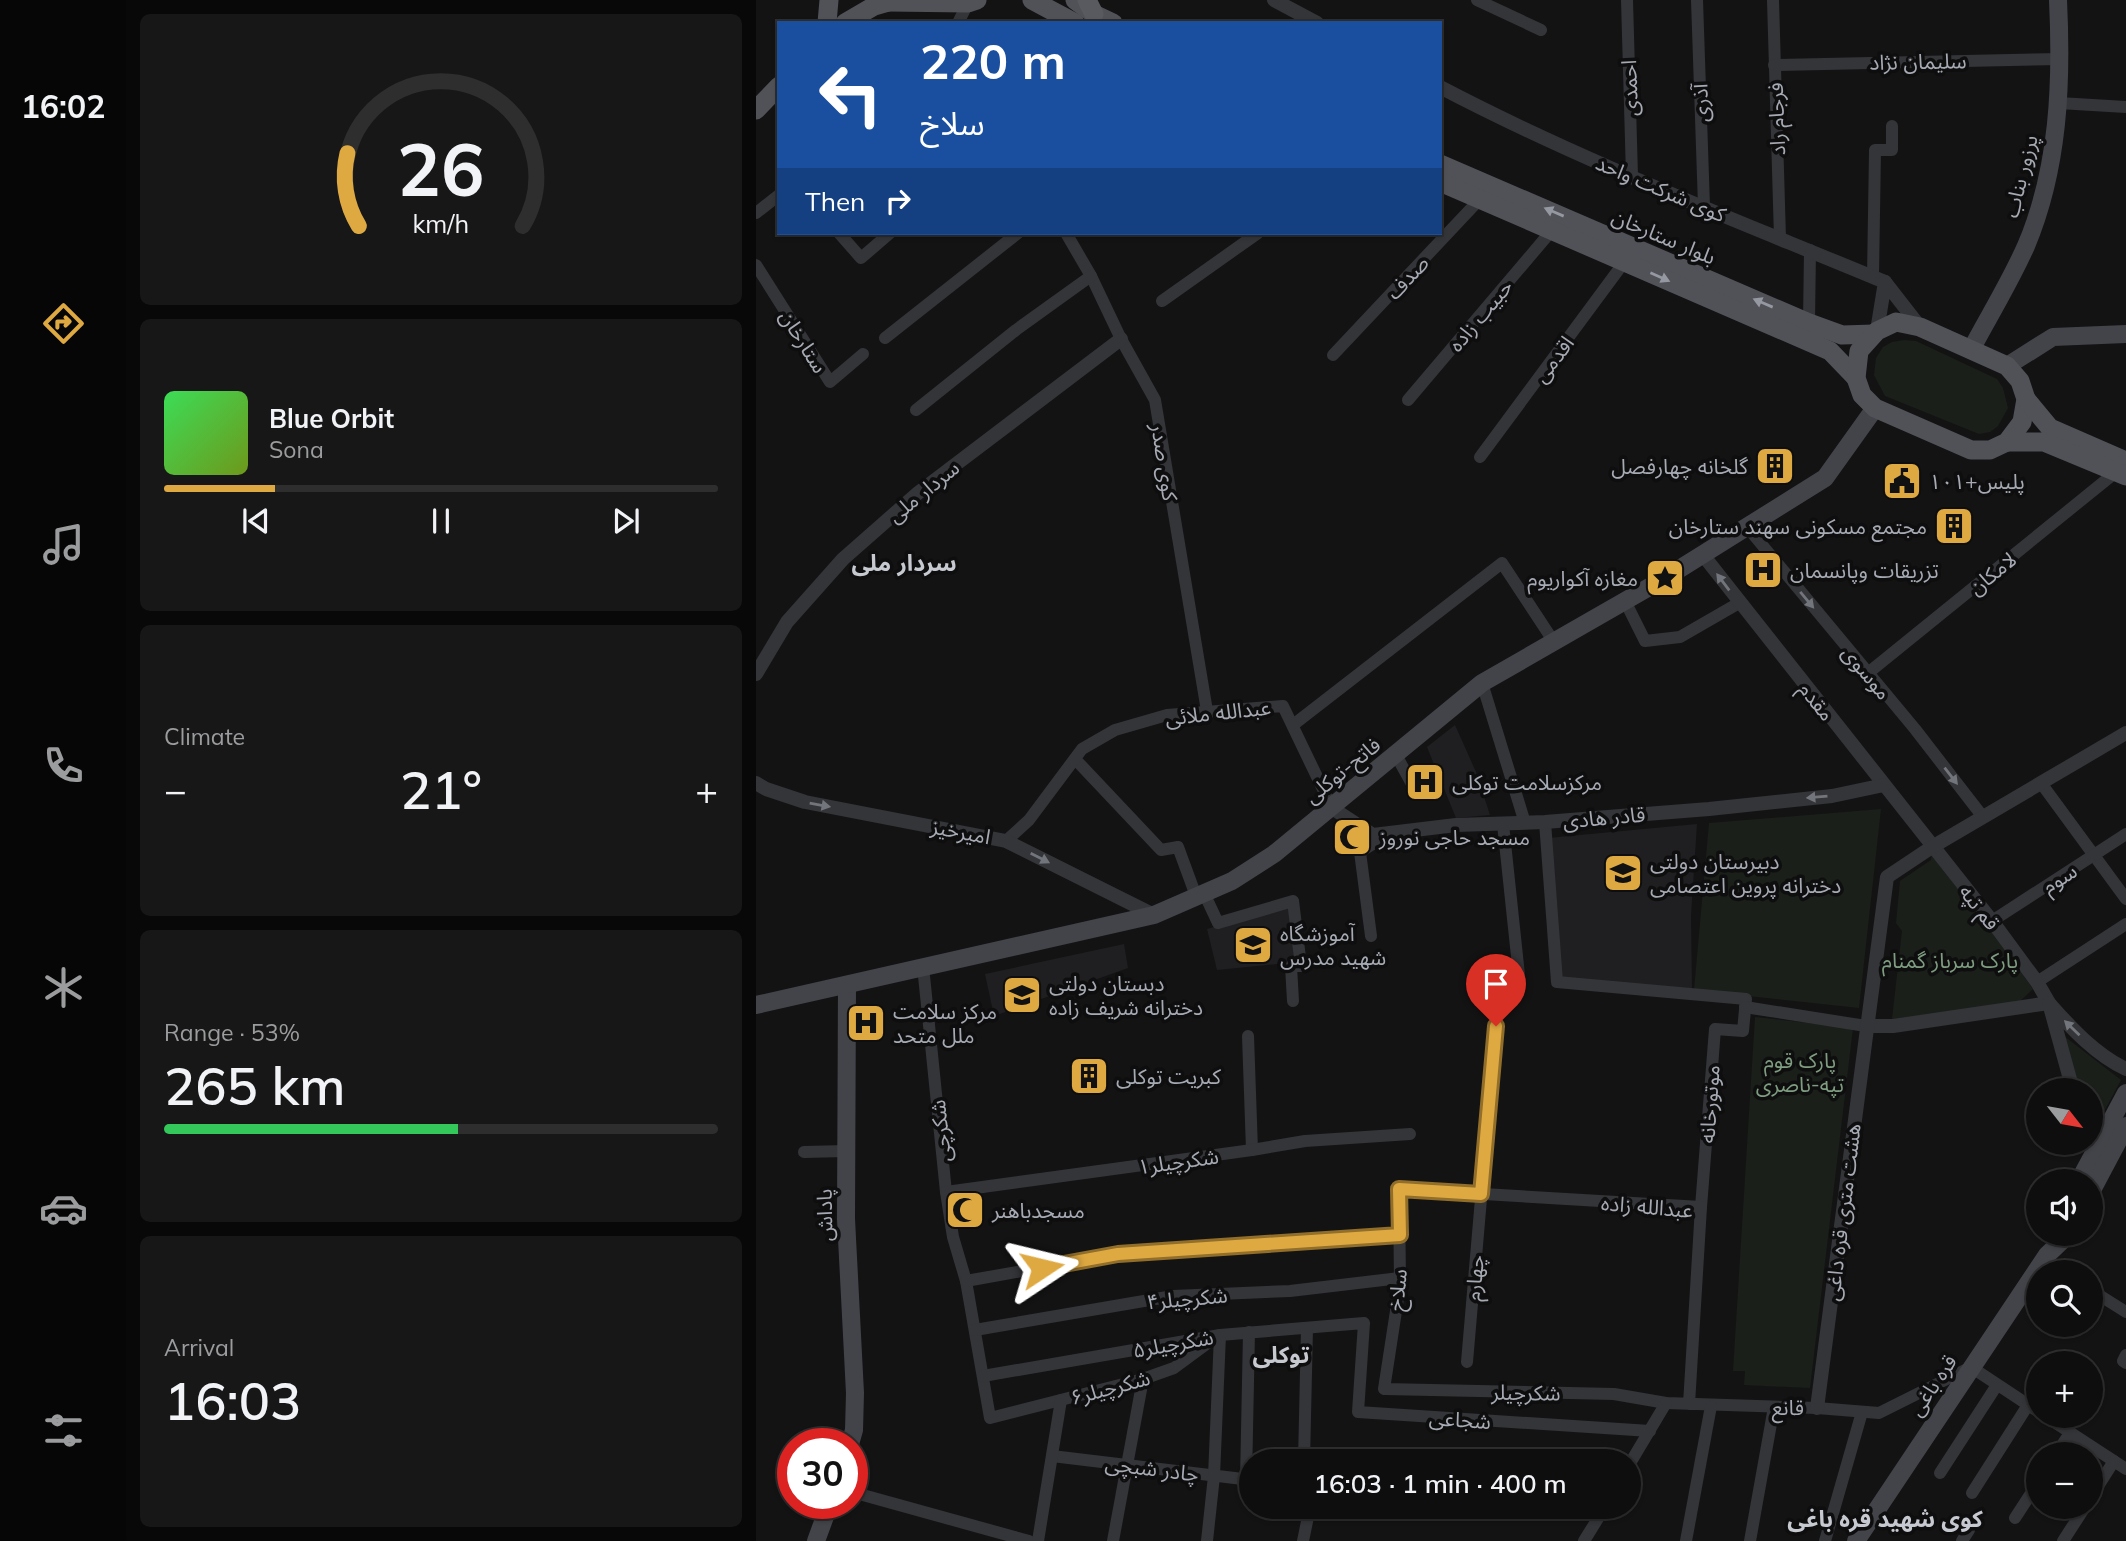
<!DOCTYPE html>
<html lang="en">
<head>
<meta charset="utf-8">
<style>
  body { margin:0; font-family:Mulish,"Noto Sans Arabic",sans-serif; background:#171718; color:#f1f3f6; height:100vh; display:flex; flex-direction:column; font-size:26px; white-space:nowrap }
  * { box-sizing:border-box; margin:0 }
  p { font-size:23px; color:#9b9c9e }
  .icon { flex:none; width:38px; height:38px; fill:none; stroke:currentColor; stroke-width:2; stroke-linecap:round; stroke-linejoin:round }
  .map { position:relative; flex:1; overflow:hidden }
  .sheet { display:flex; flex-direction:column; gap:14px; padding:14px; background:#080808; width:630px }
  .sheet>* { flex:none }
  .hud { position:absolute; left:21px; top:21px; width:665px; height:214px; border-radius:0px; box-shadow:0 2px 5px #0004,0 0 0 2px #2e2e2f; background:#1a4fa0; color:#fff; overflow:hidden }
  .needle { width:46px; rotate:121deg }
  .tools { position:absolute; left:1270px; top:1078px; display:grid; gap:14px }
  .tools a { display:grid; place-items:center; width:77px; height:77px; border-radius:50%; background:#0e0e0f; box-shadow:0 2px 5px #0004,0 0 0 2px #2e2e2f; font-size:35px }
  .speed { position:absolute; left:21px; top:1428px; display:flex; gap:14px; font-size:35px; font-weight:700; text-align:center }
  .speed>* { display:grid; place-content:center; width:91px; height:91px; border-radius:50%; background:#0e0e0f; box-shadow:0 2px 5px #0004,0 0 0 2px #2e2e2f; line-height:1 }
  .speed .limit { border:10px solid #d22; background:#fff; color:#111 }
  .pin { position:absolute; display:grid; place-items:center; width:60px; height:60px; color:#fff; margin:-72px -30px; border-radius:50% 50% 50% 0; rotate:-45deg; box-shadow:0 0 7px #0007 }
  .pin .icon { rotate:45deg }
  .me { position:absolute; width:77px; margin:-38px; rotate:80deg; stroke-linejoin:round; filter:drop-shadow(0 0 5px #0008) }
  .turn { display:flex; align-items:center; gap:24px; height:147px; padding:0 28px; font-size:32px }
  .turn .icon { width:91px; height:91px; stroke-width:2.5 }
  .turn b { display:block; font-size:49px; line-height:60px }
  .then { display:flex; align-items:center; height:66px; padding:0 28px; background:#0003; gap:14px; font-size:26px }
  .big { font-size:52px; font-weight:600; line-height:1.1 }
  .sheet .tile { flex:1; display:flex; flex-direction:column; justify-content:center; gap:10px; min-width:0; padding:0 24px; border-radius:10px; background:#171718 }
  .sheet .dial { align-items:center; gap:0 }
  .dial svg { height:182px; overflow:visible; fill:none; stroke:#2e2e2f; stroke-width:7; stroke-linecap:round; text-anchor:middle }
  .dial text { fill:#f1f3f6; stroke:none }
  .song { display:flex; align-items:center; gap:21px }
  .cover { width:84px; height:84px; border-radius:10px; background:linear-gradient(135deg,hsl(130 70% 55%),hsl(80 70% 35%)) }
  .played { height:7px; border-radius:4px; background:linear-gradient(90deg,#dfa941 20%,#2e2e2f 20%) }
  .keys { display:flex; justify-content:space-around; direction:ltr }
  .heat { display:flex; justify-content:space-between; align-items:center; font-size:38px; direction:ltr }
  .charge { height:10px; border-radius:5px; background:linear-gradient(90deg,#34c759 53%,#2e2e2f 0) }
  .trip { position:absolute; left:483px; top:1449px; width:402px; height:70px; border-radius:35px; background:#0e0e0f; box-shadow:0 2px 5px #0004,0 0 0 2px #2e2e2f; font-weight:600; line-height:70px; text-align:center }
  main { display:flex; flex:1; min-height:0 }
  .tab-bar { display:flex; flex-direction:column; width:126px; justify-content:space-around; align-items:center; background:#060606; color:#9b9c9e }
  .tab-bar .icon { width:49px; height:49px }
  .tab-bar .selected { color:#dfa941 }
  .tab-bar b { font-size:32px; color:#f1f3f6 }
  .map>svg:first-child { display:block }
</style>
</head>
<body>
<main>
<nav class="tab-bar">
<b>16:02</b>
<svg class="icon selected" aria-label="directions" viewBox="0 0 24 24"><path d="M12 3l9 9-9 9-9-9zM9 14v-3h6M13 9l2 2-2 2"/></svg>
<svg class="icon" aria-label="music" viewBox="0 0 24 24"><path d="M9 18V5l10-2v13"/><circle cx="6" cy="18" r="3"/><circle cx="16" cy="16" r="3"/></svg>
<svg class="icon" aria-label="phone" viewBox="0 0 24 24"><path d="M5 4h4l2 5-3 2q2 4 5 5l2-3 5 2v4C11 20 4 13 5 4z"/></svg>
<svg class="icon" aria-label="climate" viewBox="0 0 24 24"><path d="M12 3v18M4 7l16 10M4 17L20 7"/></svg>
<svg class="icon" aria-label="car" viewBox="0 0 24 24"><path d="M5 17H2v-5l4-1 3-4h7l3 4 3 1v5h-3M9 17h6M6 11h13"/><circle cx="7" cy="17" r="2"/><circle cx="17" cy="17" r="2"/></svg>
<svg class="icon" aria-label="filters" viewBox="0 0 24 24"><path d="M4 7h16M4 17h16"/><circle cx="9" cy="7" r="2"/><circle cx="15" cy="17" r="2"/></svg>
</nav>
<section class="sheet">
<div class="tile dial"><svg viewBox="0 0 100 80">
<path d="M14 69A42 42 0 1 1 86 69"/>
<path d="M14 69A42 42 0 0 1 9 37" stroke="#dfa941"/>
<text x="50" y="56" font-size="32" font-weight="700">26</text>
<text x="50" y="72" font-size="11">km/h</text>
</svg></div>
<div class="tile">
<div class="song"><i class="cover"></i><div><b>Blue Orbit</b><p>Sona</p></div></div>
<div class="played"></div>
<div class="keys"><svg class="icon" aria-label="previous" viewBox="0 0 24 24"><path d="M18 5L8 12l10 7zM5 5v14"/></svg><svg class="icon" aria-label="pause" viewBox="0 0 24 24"><path d="M8 5v14M16 5v14"/></svg><svg class="icon" aria-label="next" viewBox="0 0 24 24"><path d="M6 5l10 7-10 7zM19 5v14"/></svg></div>
</div>
<div class="tile"><p>Climate</p>
<div class="heat"><a>−</a><b class="big">21°</b><a>+</a></div>
</div>
<div class="tile"><p>Range · 53%</p><b class="big">265 km</b><div class="charge"></div></div>
<div class="tile"><p>Arrival</p><b class="big">16:03</b></div>
</section>
<div class="map">
<svg width="1370" height="1541" viewBox="0 0 1370 1541">
  <rect width="100%" height="100%" fill="#131314"/>
  <!-- built -->
  <g fill="#1f1f21">
    <path d="M699,725L720,772L734,815L700,818L671,747Z"/>
    <path d="M941,824L935,915L936,990L805,978L792,838Z"/>
    <path d="M532,905L541,962L461,970L451,929Z"/>
    <path d="M368,944L372,968L238,1016L229,974Z"/>
  </g>
  <!-- green -->
  <g fill="#1a1f1a">
    <path d="M1148,340L1160,341L1241,379L1247,388L1252,408L1242,426L1234,432L1223,434L1129,396L1118,375L1120,358L1127,347L1136,342Z"/>
    <path d="M1125,809L1103,1008L938,990L953,823Z"/>
    <path d="M1176,847L1277,989L1261,1004L1136,1019L1146,931L1140,923L1144,881L1175,860Z"/>
    <path d="M999,1017L1097,1028L1054,1388L988,1385L989,1371H977Z"/>
    <path d="M1308,1036L1365,1080L1337,1132L1335,1090H1324Z"/>
  </g>
  <g fill="none" stroke-linecap="round" stroke-linejoin="round">
    <!-- minor -->
    <g stroke="#343539" stroke-width="12">
      <path d="M721,0L785,30"/>
      <path d="M871,0L876,176"/>
      <path d="M941,0L948,206"/>
      <path d="M1017,0L1024,238"/>
      <path d="M202,23L212,3"/>
      <path d="M1018,65L1305,59"/>
      <path d="M1303,103L1370,107"/>
      <path d="M0,213L23,195"/>
      <path d="M83,233L105,258L134,233"/>
      <path d="M310,233L335,276L365,339L399,400L451,711"/>
      <path d="M0,265L74,382L107,354"/>
      <path d="M1117,277L1119,150H1136V126"/>
      <path d="M406,301L502,233"/>
      <path d="M1053,323L1054,250"/>
      <path d="M129,338L262,233"/>
      <path d="M577,355L724,199"/>
      <path d="M652,400L797,229"/>
      <path d="M160,410L260,330L335,276"/>
      <path d="M724,457L869,261"/>
      <path d="M992,528L1159,729L1227,817"/>
      <path d="M869,601L889,641L924,637L983,603"/>
      <path d="M1112,673L1360,472"/>
      <path d="M726,683L769,823"/>
      <path d="M537,725L746,563L798,642"/>
      <path d="M640,755L661,793"/>
      <path d="M319,759L405,850L422,847L440,896"/>
      <path d="M1285,783L1370,899"/>
      <path d="M789,822L801,982L990,999L987,1031L959,1029L945,1207"/>
      <path d="M747,824L763,975"/>
      <path d="M250,841L273,820L326,749L359,730L411,715L527,706L576,808"/>
      <path d="M448,893L462,923L537,901L545,966H535L537,1001"/>
      <path d="M1236,921L1370,834"/>
      <path d="M615,936L604,852L620,842L617,835"/>
      <path d="M167,966L190,1192L197,1237L210,1281L234,1418L387,1379L418,1368L460,1337"/>
      <path d="M1281,982L1370,924"/>
      <path d="M989,1007L1110,1026"/>
      <path d="M492,1036L496,1150"/>
      <path d="M48,1152L90,1151"/>
      <path d="M190,1192L496,1150L549,1141L654,1134"/>
      <path d="M1288,1261L1306,1272"/>
      <path d="M210,1281L362,1254L644,1235"/>
      <path d="M1335,1290L1370,1312"/>
      <path d="M219,1330L417,1296L534,1291L644,1278"/>
      <path d="M1370,1355L1367,1361L1370,1363"/>
      <path d="M711,1362L741,1012"/>
      <path d="M227,1376L464,1335L608,1323L602,1412L894,1431"/>
      <path d="M933,1404L945,1207L643,1189L644,1285L628,1389L858,1394L910,1403L1061,1408L1123,1413L1215,1367L1283,1412"/>
      <path d="M1289,1416L1370,1469"/>
      <path d="M1300,1454L1314,1433"/>
      <path d="M296,1456L495,1480"/>
      <path d="M548,1461L551,1328"/>
      <path d="M873,1465L910,1403"/>
      <path d="M1184,1473L1241,1385"/>
      <path d="M490,1480L493,1332"/>
      <path d="M96,1492L273,1541"/>
      <path d="M1216,1493L1272,1405"/>
      <path d="M1335,1497L1358,1461"/>
      <path d="M1259,1518L1283,1481"/>
      <path d="M282,1541L305,1400"/>
      <path d="M357,1541L387,1379"/>
      <path d="M451,1541L458,1476L464,1335"/>
      <path d="M547,1541L554,1507"/>
      <path d="M828,1541L849,1507"/>
      <path d="M930,1541L955,1406"/>
      <path d="M994,1541L1018,1407"/>
      <path d="M1069,1541L1106,1412"/>
      <path d="M1206,1541L1213,1530"/>
      <path d="M1307,1541L1329,1507"/>
    </g>
    <!-- tertiary -->
    <g stroke="#343539" stroke-width="14">
      <path d="M518,0L561,23"/>
      <path d="M684,87C827,162 980,220 1129,282"/>
      <path d="M1121,331L1129,282L1164,327"/>
      <path d="M947,555L1236,921L1281,982L1293,1003L1137,1026H1110"/>
      <path d="M0,674L31,622L87,559L162,493L365,339"/>
      <path d="M0,783L10,789L49,802L250,841L398,915"/>
      <path d="M576,808L617,835L700,825L789,822L953,809L1076,796L1128,785"/>
      <path d="M1317,1090L1293,1003C1315,1028 1340,1055 1370,1069"/>
      <path d="M1061,1408L1131,877L1176,847L1370,733"/>
    </g>
    <!-- secondary -->
    <g stroke="#434449" stroke-width="18">
      <path d="M1215,350C1233,316 1254,282 1270,246C1303,168 1306,83 1302,0"/>
      <path d="M1251,366L1297,337L1370,334"/>
      <path d="M91,985L90,1219L99,1393L98,1430L94,1444"/>
      <path d="M0,1005L398,915L476,881L518,854L726,683L909,578L1069,478L1119,408"/>
      <path d="M1323,1181L1370,1093"/>
      <path d="M1335,1192L1370,1126"/>
      <path d="M60,1541L74,1503"/>
      <path d="M1100,1541L1291,1255L1313,1234"/>
    </g>
    <!-- primary -->
    <g stroke="#515258" stroke-width="19">
      <path d="M126,0L132,2L212,3L221,0"/>
      <path d="M276,0L319,23"/>
      <path d="M319,0L338,14L357,23"/>
      <path d="M71,23L73,0"/>
      <path d="M89,23L118,6L132,2"/>
      <path d="M0,110L23,86"/>
      <path d="M684,164L1053,323L1086,335L1118,334"/>
      <path d="M684,182L1074,351L1100,378"/>
      <path d="M1140,322L1164,327L1251,366L1264,381L1270,399L1266,422L1251,442L1234,450H1215L1119,408L1106,395L1100,378L1103,351L1121,331Z"/>
      <path d="M1270,399L1294,428L1370,461"/>
      <path d="M1251,442H1288L1370,476"/>
    </g>
    <!-- trunk -->
    <path stroke="#595a60" stroke-width="19" d="M331,0L338,14"/>
  </g>
  <!-- one-way arrows -->
  <defs><path id="oneway-solid" d="M-6-.8H1V-3.2L6.5 0L1 3.2V.8H-6Z" transform="scale(1.75)"/></defs>
  <g fill="#9598a1">
    <use href="#oneway-solid" transform="translate(798 212) rotate(-157)"/>
    <use href="#oneway-solid" transform="translate(904 277) rotate(24)"/>
    <use href="#oneway-solid" transform="translate(1007 303) rotate(-157)"/>
  </g>
  <g fill="#73757c">
    <use href="#oneway-solid" transform="translate(967 582) rotate(-127)"/>
    <use href="#oneway-solid" transform="translate(1051 600) rotate(50)"/>
    <use href="#oneway-solid" transform="translate(1195 776) rotate(52)"/>
    <use href="#oneway-solid" transform="translate(1061 797) rotate(175)"/>
    <use href="#oneway-solid" transform="translate(64 805) rotate(10)"/>
    <use href="#oneway-solid" transform="translate(284 858) rotate(27)"/>
    <use href="#oneway-solid" transform="translate(1316 1028) rotate(-136)"/>
  </g>
  <g fill="none" stroke-linecap="round" stroke-linejoin="round">
    <!-- route casing -->
    <g stroke="#916e2a" stroke-width="18">
      <path id="route" d="M286,1268L362,1254L644,1235L643,1189L725,1194L740,1026"/>
    </g>
    <!-- route -->
    <use href="#route" stroke="#dfa941" stroke-width="12"/>
  </g>
  <!-- icons -->
  <defs>
    <g id="building-square" transform="scale(2.0125)"><rect x="-9" y="-9" width="18" height="18" rx="4" fill="#dfa941" stroke="#0e0e0f"/><path d="M-4-6H4V6H1V3H-1V6H-4ZM-2.5-4.3h1.7v1.8h-1.7ZM.8-4.3h1.7v1.8H.8ZM-2.5-1h1.7V.8h-1.7ZM.8-1h1.7V.8H.8Z" fill="#111"/></g>
    <g id="civic-square" transform="scale(2.0125)"><rect x="-9" y="-9" width="18" height="18" rx="4" fill="#dfa941" stroke="#0e0e0f"/><path d="M-.6-6.5H3V-4.5H.6V-3L4-1V1h2V6H-6V1h2V-1L-.6-3ZM-1.2 2.5V6h2.4V2.5Z" fill="#111"/></g>
    <g id="hospital-square" transform="scale(2.0125)"><rect x="-9" y="-9" width="18" height="18" rx="4" fill="#dfa941" stroke="#0e0e0f"/><path d="M-5-5h3v3.5h4V-5h3V5h-3V1.5h-4V5h-3Z" fill="#111"/></g>
    <g id="sight-square" transform="scale(2.0125)"><rect x="-9" y="-9" width="18" height="18" rx="4" fill="#dfa941" stroke="#0e0e0f"/><path d="M0-6L1.8-2.2L6-1.7L2.9 1.2L3.7 5.4L0 3.3L-3.7 5.4L-2.9 1.2L-6-1.7L-1.8-2.2Z" fill="#111"/></g>
    <g id="mosque-square" transform="scale(2.0125)"><rect x="-9" y="-9" width="18" height="18" rx="4" fill="#dfa941" stroke="#0e0e0f"/><path d="M3.5-4.9A6 6 0 1 0 3.5 4.9A5 5 0 1 1 3.5-4.9Z" fill="#111"/></g>
    <g id="school-square" transform="scale(2.0125)"><rect x="-9" y="-9" width="18" height="18" rx="4" fill="#dfa941" stroke="#0e0e0f"/><path d="M0-5L7-2L0 1L-7-2ZM-4 1L0 2.5L4 1V4Q0 6-4 4Z" fill="#111"/></g>
  </defs>
  <g fill-rule="evenodd">
    <use href="#building-square" x="1019" y="466"/>
    <use href="#civic-square" x="1146" y="481"/>
    <use href="#building-square" x="1198" y="526"/>
    <use href="#hospital-square" x="1007" y="570"/>
    <use href="#sight-square" x="909" y="578"/>
    <use href="#hospital-square" x="669" y="782"/>
    <use href="#mosque-square" x="596" y="837"/>
    <use href="#school-square" x="867" y="873"/>
    <use href="#school-square" x="497" y="945"/>
    <use href="#school-square" x="266" y="995"/>
    <use href="#hospital-square" x="110" y="1023"/>
    <use href="#building-square" x="333" y="1076"/>
    <use href="#mosque-square" x="209" y="1210"/>
  </g>
  <g text-anchor="middle" dominant-baseline="central" stroke-width="7" stroke-linejoin="round" paint-order="stroke">
    <!-- street labels -->
    <g font-size="21" fill="#a6aab3" stroke="#0e0e0f">
      <text transform="translate(1162 61) rotate(-1)">سلیمان نژاد</text>
      <text transform="translate(873 88) rotate(-92)">احمدی</text>
      <text transform="translate(944 103) rotate(-92)">آذری</text>
      <text transform="translate(1020 119) rotate(-92)">فرجام راد</text>
      <text transform="translate(1264 176) rotate(-76)">پرزور بناب</text>
      <text transform="translate(905 188) rotate(23)">کوی شرکت واحد</text>
      <text transform="translate(908 236) rotate(23)">بلوار ستارخان</text>
      <text transform="translate(651 277) rotate(-47)">صدف</text>
      <text transform="translate(724 315) rotate(-50)">حبیب زاده</text>
      <text transform="translate(48 341) rotate(58)">ستارخان</text>
      <text transform="translate(797 359) rotate(-53)">اقدمی</text>
      <text transform="translate(409 462) rotate(81)">کوی صدر</text>
      <text transform="translate(167 491) rotate(-39)">سردار ملی</text>
      <text transform="translate(1236 573) rotate(-39)">لامکان</text>
      <text transform="translate(1111 672) rotate(50)">موسوی</text>
      <text transform="translate(1061 701) rotate(51)">مقدم</text>
      <text transform="translate(462 712) rotate(-6)">عبدالله ملائی</text>
      <text transform="translate(586 770) rotate(-39)">فاتح-توکلی</text>
      <text transform="translate(848 817) rotate(-5)">قادر هادی</text>
      <text transform="translate(205 831) rotate(11)">امیرخیز</text>
      <text transform="translate(1303 878) rotate(-33)">سوم</text>
      <text transform="translate(1224 907) rotate(52)">قم تپه</text>
      <text transform="translate(953 1104) rotate(-86)">موتورخانه</text>
      <text transform="translate(184 1131) rotate(-96)">شکرچی</text>
      <text transform="translate(422 1161) rotate(-8)">شکرچیلر۱</text>
      <text transform="translate(891 1206) rotate(5)">عبدالله زاده</text>
      <text transform="translate(1086 1212) rotate(-83)">هشت متری قره داغی</text>
      <text transform="translate(68 1215) rotate(-91)">پاداش</text>
      <text transform="translate(718 1278) rotate(-85)">چهارم</text>
      <text transform="translate(641 1290) rotate(-85)">سلاخ</text>
      <text transform="translate(431 1298) rotate(-5)">شکرچیلر۴</text>
      <text transform="translate(417 1343) rotate(-10)">شکرچیلر۵</text>
      <text transform="translate(1176 1385) rotate(-56)">قره باغی</text>
      <text transform="translate(354 1387) rotate(-15)">شکرچیلر۶</text>
      <text transform="translate(770 1392) rotate(1)">شکرچیلر</text>
      <text transform="translate(1032 1407) rotate(1)">قانع</text>
      <text transform="translate(704 1419) rotate(4)">شجاعی</text>
      <text transform="translate(396 1468) rotate(7)">چادر شبچی</text>
    </g>
    <!-- poi labels -->
    <g font-size="21" fill="#a6aab3" stroke="#0e0e0f" text-anchor="start">
      <text x="992" y="466" text-anchor="end">گلخانه چهارفصل</text>
      <text x="1173" y="481">پلیس+۱۰۱</text>
      <text x="1171" y="526" text-anchor="end">مجتمع مسکونی سهند ستارخان</text>
      <text x="1034" y="570">تزریقات وپانسمان</text>
      <text x="882" y="578" text-anchor="end">مغازه آکواریوم</text>
      <text x="696" y="782">مرکزسلامت توکلی</text>
      <text x="623" y="837">مسجد حاجی نوروز</text>
      <text x="894" y="861">دبیرستان دولتی<tspan x="894" dy="24">دخترانه پروین اعتصامی</tspan></text>
      <text x="524" y="933">آموزشگاه<tspan x="524" dy="24">شهید مدرس</tspan></text>
      <text x="293" y="983">دبستان دولتی<tspan x="293" dy="24">دخترانه شریف زاده</tspan></text>
      <text x="137" y="1011">مرکز سلامت<tspan x="137" dy="24">ملل متحد</tspan></text>
      <text x="360" y="1076">کبریت توکلی</text>
      <text x="236" y="1210">مسجدباهنر</text>
    </g>
    <!-- park labels -->
    <g font-size="21" fill="#7f9d80" stroke="#0e0e0f">
      <text x="1194" y="960">پارک سرباز گمنام</text>
      <text x="1044" y="1060">پارک قوم<tspan x="1044" dy="24">تپه-ناصری</tspan></text>
    </g>
    <!-- neighbourhood labels -->
    <g font-size="23" font-weight="bold" fill="#c6c9d0" stroke="#0e0e0f">
      <text x="148" y="562">سردار ملی</text>
      <text x="525" y="1354">توکلی</text>
      <text x="1129" y="1518">کوی شهید قره باغی</text>
    </g>
  </g>
</svg>
<div class="tools">
<a><svg class="needle" viewBox="-14 -14 28 28"><path d="M0-13l5 13h-10z" fill="#e53935"/><path d="M0 13l5-13h-10z" fill="#9b9c9e"/></svg></a>
<a><svg class="icon" aria-label="sound" viewBox="0 0 24 24"><path d="M4 9h4l5-4v14l-5-4H4zM17 9q2 3 0 6"/></svg></a>
<a><svg class="icon" aria-label="search" viewBox="0 0 24 24"><circle cx="10" cy="10" r="6"/><path d="M15 15l6 6"/></svg></a>
<a>+</a>
<a>−</a>
</div>
<div class="speed"><div class="limit">30</div></div>
<div class="pin" style="left:740px;top:1026px;background:#d93025"><svg class="icon" aria-label="arrive" viewBox="0 0 24 24"><path d="M6 21V4h12l-3 4 3 4H6"/></svg></div>
<svg class="me" style="left:286px;top:1268px" viewBox="-20 -20 40 40"><path d="M0-17L14 15 0 8-14 15z" fill="#dfa941" stroke="#fff" stroke-width="4"/></svg>
<div class="trip">16:03 · 1 min · 400 m</div>
<div class="hud">
<div class="turn"><svg class="icon" aria-label="left" viewBox="0 0 24 24"><path d="M17 20v-9H6M10 6l-5 5 5 5"/></svg><div><b>220 m</b>سلاخ</div></div>
<div class="then">Then<svg class="icon" aria-label="right" viewBox="0 0 24 24"><path d="M7 20v-9h11M14 6l5 5-5 5"/></svg></div>
</div>
</div>
</main>
</body>
</html>
